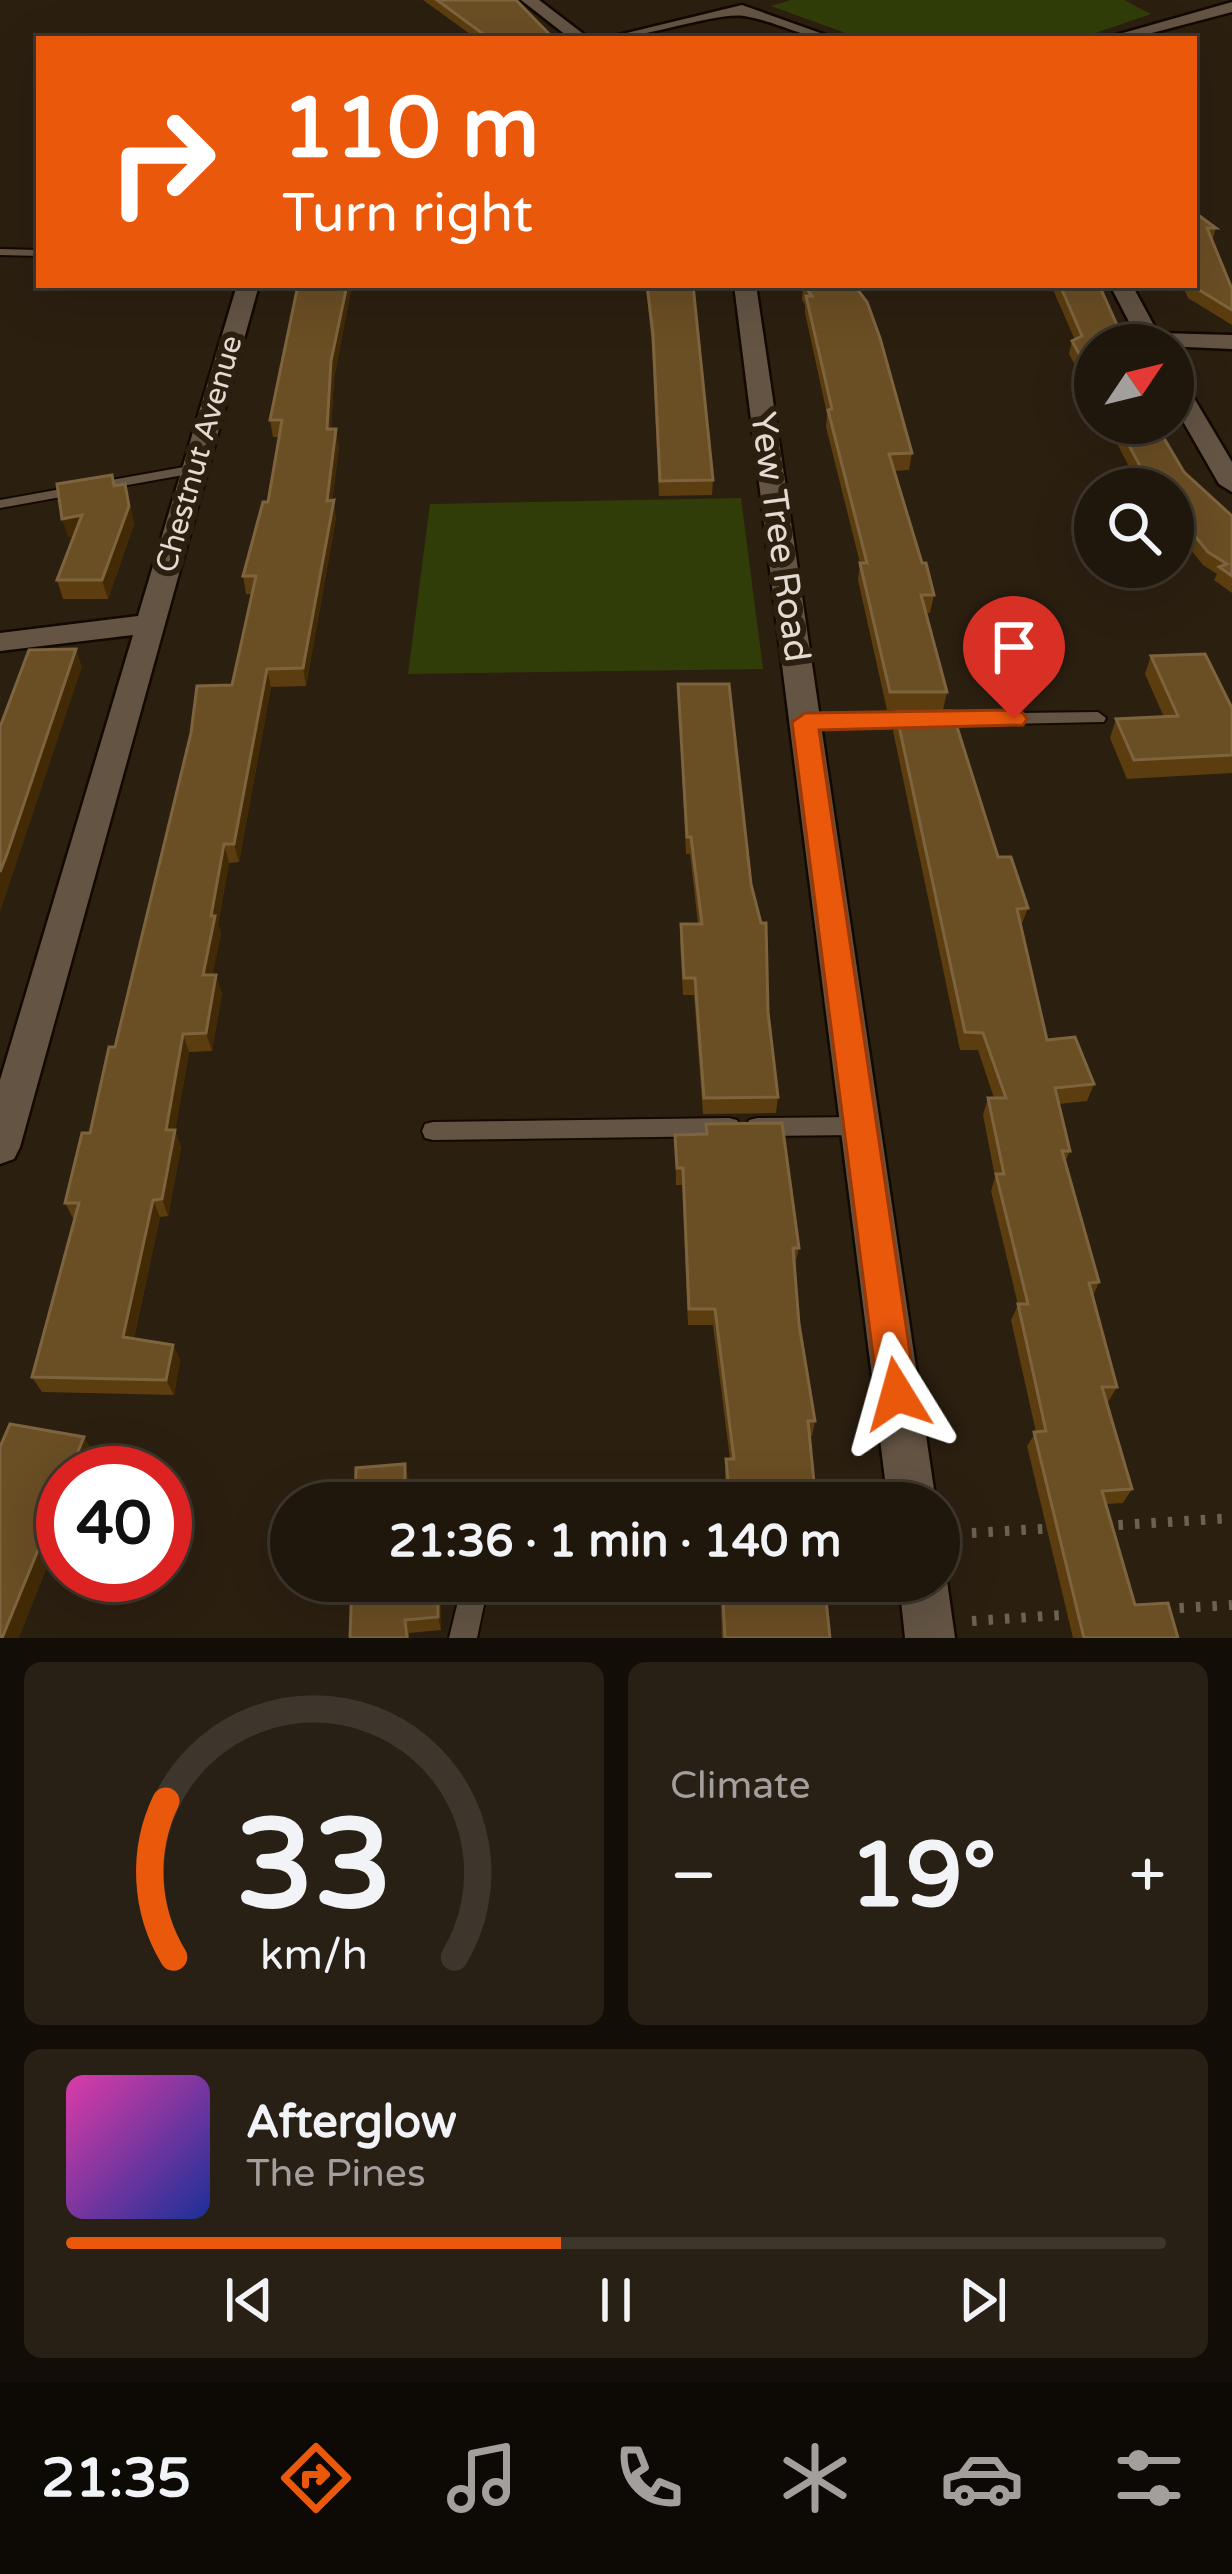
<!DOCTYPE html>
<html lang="en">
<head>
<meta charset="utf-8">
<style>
  body { margin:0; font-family:"Varela Round",sans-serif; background:#282015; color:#f1f3f6; height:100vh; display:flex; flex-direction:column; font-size:45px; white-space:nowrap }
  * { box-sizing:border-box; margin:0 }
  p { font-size:39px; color:#a29f9d }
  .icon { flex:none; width:66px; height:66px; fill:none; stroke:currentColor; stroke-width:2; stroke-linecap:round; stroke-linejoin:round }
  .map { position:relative; height:1638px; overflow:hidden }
  .side { display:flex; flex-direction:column; gap:24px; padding:24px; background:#120d07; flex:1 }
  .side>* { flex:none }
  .top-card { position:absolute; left:36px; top:36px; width:1161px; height:252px; border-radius:0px; box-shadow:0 12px 48px #0002,0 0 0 3px #3d362d; background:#ea580c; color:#fff; overflow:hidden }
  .needle { width:78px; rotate:55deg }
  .fabs { position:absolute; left:1074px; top:324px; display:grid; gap:24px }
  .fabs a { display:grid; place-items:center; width:120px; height:120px; border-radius:50%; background:#20170c; box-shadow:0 12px 48px #0002,0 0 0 3px #3d362d; font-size:60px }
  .speed { position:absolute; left:36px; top:1446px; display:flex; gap:24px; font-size:60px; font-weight:700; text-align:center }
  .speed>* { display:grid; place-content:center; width:156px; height:156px; border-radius:50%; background:#20170c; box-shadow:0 12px 48px #0002,0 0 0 3px #3d362d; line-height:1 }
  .speed .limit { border:18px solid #d22; background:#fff; color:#111 }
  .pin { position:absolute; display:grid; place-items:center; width:102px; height:102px; color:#fff; margin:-123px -51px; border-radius:50% 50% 50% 0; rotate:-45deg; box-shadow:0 0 12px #0007 }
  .pin .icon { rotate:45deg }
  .me { position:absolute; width:132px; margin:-66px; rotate:352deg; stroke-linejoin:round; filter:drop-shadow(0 0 9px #0008) }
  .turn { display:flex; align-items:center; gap:42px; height:252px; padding:0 48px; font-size:54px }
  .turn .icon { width:156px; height:156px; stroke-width:2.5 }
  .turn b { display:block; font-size:84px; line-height:102px }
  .big { font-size:90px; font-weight:800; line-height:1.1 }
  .side .card { flex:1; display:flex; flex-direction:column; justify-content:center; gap:18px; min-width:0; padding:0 42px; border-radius:18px; background:#282015 }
  .side .dial { align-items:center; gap:0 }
  .dial svg { height:312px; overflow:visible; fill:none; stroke:#3d362d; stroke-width:7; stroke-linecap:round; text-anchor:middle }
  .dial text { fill:#f1f3f6; stroke:none }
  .song { display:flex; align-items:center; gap:36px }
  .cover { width:144px; height:144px; border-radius:18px; background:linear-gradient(135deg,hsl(320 70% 55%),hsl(230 70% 35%)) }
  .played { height:12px; border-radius:6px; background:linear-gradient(90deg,#ea580c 45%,#3d362d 45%) }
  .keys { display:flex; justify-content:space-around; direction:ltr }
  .heat { display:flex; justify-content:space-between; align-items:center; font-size:66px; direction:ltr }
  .side .tiles { flex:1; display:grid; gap:24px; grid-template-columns:1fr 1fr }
  .card:last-child { grid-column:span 2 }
  .trip { position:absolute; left:270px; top:1482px; width:690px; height:120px; border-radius:60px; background:#20170c; box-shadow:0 12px 48px #0002,0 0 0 3px #3d362d; font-weight:800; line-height:120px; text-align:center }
  .tab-bar { display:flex; height:192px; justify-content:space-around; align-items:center; background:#0d0905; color:#a29f9d }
  .tab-bar .icon { width:84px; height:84px }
  .tab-bar .active { color:#ea580c }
  .tab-bar b { font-size:54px; color:#f1f3f6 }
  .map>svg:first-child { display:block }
</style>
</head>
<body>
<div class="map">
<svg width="1232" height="1638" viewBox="0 0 1232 1638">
  <rect width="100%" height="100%" fill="#2b1f10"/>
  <!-- green -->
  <g fill="#313d09">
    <path d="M791,0H1124L1151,14L1078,39H862L771,6Z"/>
    <path d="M741,498L763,669L408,674L430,504Z"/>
  </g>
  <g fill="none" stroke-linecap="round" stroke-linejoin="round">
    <!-- service casing -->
    <g stroke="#130900" stroke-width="4">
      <g id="service">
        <path d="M0,249L39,250V256L0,255Z"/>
        <path d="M195,465L202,469L200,472L0,508V500Z"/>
        <path d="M1098,712L1106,718L1104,722L805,728L797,722L805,716Z"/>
        <path d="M860,1117L868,1119L871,1126L868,1133L860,1135L757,1136L749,1134L746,1127L749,1120L757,1118Z"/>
        <path d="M729,1118L737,1120L740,1127L737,1134L729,1136L433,1140L425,1138L422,1131L425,1124L433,1122Z"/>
        <path d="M463,1581H489L477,1638H449Z"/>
      </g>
    </g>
    <!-- minor casing -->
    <g stroke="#130900" stroke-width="5">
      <g id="minor">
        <path d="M1232,2V12L1129,39H1102Z"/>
        <path d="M742,5L837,39C803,39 777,21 744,16C715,12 643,39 602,39Z"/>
        <path d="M237,285H259L20,1147L14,1159L0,1164V1080L133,635L0,651V633L138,616Z"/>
        <path d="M1110,285H1132L1158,333L1232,335V349L1141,345Z"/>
        <path d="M1173,376L1185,383L1232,462V492L1219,484L1173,404Z"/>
      </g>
    </g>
    <!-- tertiary casing -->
    <g stroke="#130900" stroke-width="5">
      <g id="tertiary">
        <path d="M521,0H539L590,39H571Z"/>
        <path d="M734,285H756L936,1503H888Z"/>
        <path d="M940,1564L947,1581L955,1638H905L899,1581H939Z"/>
      </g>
    </g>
    <!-- path -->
    <g stroke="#6c6154" stroke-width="10" stroke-dasharray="4.5 12" stroke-linecap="butt">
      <path d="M1102,1526L1232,1518"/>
      <path d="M939,1535L1057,1528"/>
      <path d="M1163,1609L1232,1605"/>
      <path d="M972,1621L1076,1614"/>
    </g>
    <!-- service -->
    <use href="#service" fill="#635444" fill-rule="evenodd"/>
    <!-- minor -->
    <use href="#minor" fill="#635444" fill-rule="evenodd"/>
    <!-- tertiary -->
    <use href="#tertiary" fill="#635444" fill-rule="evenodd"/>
  </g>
  <!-- wall -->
  <g fill="#5b3d0f">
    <path d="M423,0H516L554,39H477Z"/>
    <path d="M1194,212L1216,228L1212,241L1232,289V325L1188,298L1182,285H1194Z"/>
    <path d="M298,285H352L334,378L331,429L339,447L332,501L336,518L306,686L271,687L239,862L229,863L218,924L221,934L212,975L222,993L212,1051L189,1052L175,1131L181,1147L168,1216L160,1217L134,1338L173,1345L180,1360L174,1395L42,1392L32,1377L74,1220L65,1203L90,1133L115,1047L232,685L252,594H246L243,576L268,502L279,437H273L270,420Z"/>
    <path d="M646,285H693L713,480L712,495L659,496L652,348Z"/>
    <path d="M803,285H854L912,453L909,470L894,471L922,563L934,595L930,613H926L947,692L943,710H887L858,580L860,563L826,427L827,414L805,313V305L802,300Z"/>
    <path d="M1051,285H1099L1095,345V402L1069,354L1072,341L1075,340Z"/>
    <path d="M1106,423H1155L1184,472L1232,516V593L1214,580L1217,574L1203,565L1173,528V489H1141Z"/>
    <path d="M125,484L134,524L108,599H63L57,580L74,536L68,537L115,486Z"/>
    <path d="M1151,656L1232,708V773L1127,779L1110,738L1116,719L1164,717L1145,674Z"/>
    <path d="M678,684L751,884L778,1097L776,1113L703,1114L694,995H683L680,942L681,924H698L690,854H686Z"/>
    <path d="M896,712L998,857L1028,908L1021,926L1047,1040L1094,1084L1087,1101L1059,1104L1070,1151L1065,1162L1099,1282L1093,1296L1117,1387L1108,1402H1106L1132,1489L1123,1503L1106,1504L1135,1605L1178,1638H1073L1027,1446L1036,1432L1011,1320L1018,1305L991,1191L995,1177L983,1115L988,1098H994L978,1050H960L893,731Z"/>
    <path d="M706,1124L799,1248L795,1264L799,1324L815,1421L812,1436H809L816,1503H727L725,1474L726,1459H730L713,1325H688L682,1185H676L675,1135L706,1134Z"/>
    <path d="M352,1581H441V1630L409,1633V1638H350Z"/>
    <path d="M720,1581H824L830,1638H722Z"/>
  </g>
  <!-- shaded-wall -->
  <g fill="#422a06">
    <path d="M347,285H352L334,378L330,447L327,429L331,361Z"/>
    <path d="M336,429L339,447L330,518L327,501Z"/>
    <path d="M125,484L134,524L108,599L102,580Z"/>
    <path d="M334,500L336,518L306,686L303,668Z"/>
    <path d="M82,515L88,533L68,537L62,519Z"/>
    <path d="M76,649L82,667L0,912V872Z"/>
    <path d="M267,669L271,687L239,862L234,844Z"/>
    <path d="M224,844L229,863L218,924L221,934L209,993L203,975L211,916Z"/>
    <path d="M216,975L222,993L212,1051L206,1033Z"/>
    <path d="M183,1034L189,1052L175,1131L181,1147L168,1216L162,1199L166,1130Z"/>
    <path d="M153,1200L160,1217L131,1352L123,1337Z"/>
    <path d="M173,1345L180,1360L174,1395L166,1380Z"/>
    <path d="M84,1437L93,1452L85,1473H69Z"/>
    <path d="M405,1464L409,1479V1503H405Z"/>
    <path d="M63,1489V1527L19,1638H2Z"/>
    <path d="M438,1581H441V1630L438,1617Z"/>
  </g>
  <!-- building -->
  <g fill="#6a4e24" stroke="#7d643f" stroke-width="3">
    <path d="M437,0H516L554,39H490Z"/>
    <path d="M1194,212L1216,228H1207L1232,289V310L1191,285H1194Z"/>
    <path d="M298,285H347L331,361L327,429H336L327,501L334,500L303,668L267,669L234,844H224L211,916H215L203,975H216L206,1033L183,1034L166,1130H175L162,1199L153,1200L123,1337L173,1345L166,1380L32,1377L79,1203H65L82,1133H90L109,1047H115L191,733L197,686L232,685L256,576H243L263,502H268L282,420H270Z"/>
    <path d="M647,285H693L713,480L660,481L653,334Z"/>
    <path d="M804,285H854L867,302L880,338L912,453L889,454L922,563H926L934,595H921L947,692H890L860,563H867L828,410L832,409L806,296H812Z"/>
    <path d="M1060,285H1099L1126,345H1095V383L1072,341L1082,336Z"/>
    <path d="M1117,423H1155L1184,472L1232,516V576L1219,567L1227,564L1208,552L1173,509V489H1156L1146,477Z"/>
    <path d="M112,475L114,486L125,484L129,506L102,580H57L82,515L62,519L57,484Z"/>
    <path d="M76,649L7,854L0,872V727L29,650Z"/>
    <path d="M1205,654L1232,708V755L1134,760L1116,719L1178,716L1151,656Z"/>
    <path d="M678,684H729L751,884L761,923H766L768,1012L778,1097L704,1098L695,978H684L681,924H702L691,837H687Z"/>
    <path d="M952,711L998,857H1011L1028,908L1017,909L1047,1040L1075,1037L1094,1084L1055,1088L1070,1151H1062L1099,1282L1089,1283L1117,1387H1102L1132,1489L1102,1491L1135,1605L1168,1603L1178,1638H1084L1034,1432L1046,1431L1018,1304H1028L996,1174H1004L988,1098H1006L983,1033L965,1032L896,712Z"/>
    <path d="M782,1123L799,1248H793L799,1324L815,1421H808L816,1503H730L726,1459H734L715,1309H689L683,1168H677L675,1135L707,1134L706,1124Z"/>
    <path d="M10,1424L84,1437L69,1473H63V1489L2,1638H0V1447Z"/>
    <path d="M405,1464V1503H355L356,1468Z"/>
    <path d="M352,1581H438V1617L405,1620L407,1638H350Z"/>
    <path d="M722,1581H824L830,1638H725Z"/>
  </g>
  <!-- route -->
  <path fill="#ea580c" stroke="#983908" stroke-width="3" d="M1014,710L1023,713L1027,719L1023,725L819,730L916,1394L910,1406L897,1412L884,1406L878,1394L792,722L805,713Z"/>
  <g text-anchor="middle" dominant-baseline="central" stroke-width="12" stroke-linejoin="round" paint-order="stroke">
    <!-- far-street labels -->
    <g font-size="30" fill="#e3dad1" stroke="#2b1f10">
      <text transform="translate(199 454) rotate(-74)">Chestnut Avenue</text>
    </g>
    <!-- street labels -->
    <g font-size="36" fill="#e3dad1" stroke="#2b1f10">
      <text transform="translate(780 537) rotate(82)">Yew Tree Road</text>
    </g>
  </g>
</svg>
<div class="fabs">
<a><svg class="needle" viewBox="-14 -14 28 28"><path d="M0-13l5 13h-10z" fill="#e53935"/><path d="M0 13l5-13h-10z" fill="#a29f9d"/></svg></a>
<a><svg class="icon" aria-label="search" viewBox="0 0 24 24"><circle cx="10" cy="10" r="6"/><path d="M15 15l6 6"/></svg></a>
</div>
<div class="speed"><div class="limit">40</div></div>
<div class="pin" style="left:1014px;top:719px;background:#d93025"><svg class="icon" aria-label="arrive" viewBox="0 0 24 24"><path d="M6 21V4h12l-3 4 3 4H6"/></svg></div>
<svg class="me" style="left:897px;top:1394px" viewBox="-20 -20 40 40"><path d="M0-17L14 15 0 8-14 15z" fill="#ea580c" stroke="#fff" stroke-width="4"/></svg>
<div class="trip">21:36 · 1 min · 140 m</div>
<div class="top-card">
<div class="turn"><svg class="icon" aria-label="right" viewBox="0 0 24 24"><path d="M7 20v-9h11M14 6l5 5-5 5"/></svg><div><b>110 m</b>Turn right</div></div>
</div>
</div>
<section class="side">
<div class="tiles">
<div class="card dial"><svg viewBox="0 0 100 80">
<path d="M14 69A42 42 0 1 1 86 69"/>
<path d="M14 69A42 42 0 0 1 12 29" stroke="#ea580c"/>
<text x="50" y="56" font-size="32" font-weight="700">33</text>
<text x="50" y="72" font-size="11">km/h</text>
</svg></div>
<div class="card"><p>Climate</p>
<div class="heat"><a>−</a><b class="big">19°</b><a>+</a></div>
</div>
<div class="card">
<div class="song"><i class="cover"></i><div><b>Afterglow</b><p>The Pines</p></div></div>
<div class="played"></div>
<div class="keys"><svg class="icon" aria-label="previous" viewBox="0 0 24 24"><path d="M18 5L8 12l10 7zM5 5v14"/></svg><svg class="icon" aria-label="pause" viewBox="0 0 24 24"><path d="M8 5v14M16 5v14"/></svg><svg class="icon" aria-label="next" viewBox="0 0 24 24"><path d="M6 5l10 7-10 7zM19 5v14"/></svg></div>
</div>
</div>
</section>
<nav class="tab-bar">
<b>21:35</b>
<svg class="icon active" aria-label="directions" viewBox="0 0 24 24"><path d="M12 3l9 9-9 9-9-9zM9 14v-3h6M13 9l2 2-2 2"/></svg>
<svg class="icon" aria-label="music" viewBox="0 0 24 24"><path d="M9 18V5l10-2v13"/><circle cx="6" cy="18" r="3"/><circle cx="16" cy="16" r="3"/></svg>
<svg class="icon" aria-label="phone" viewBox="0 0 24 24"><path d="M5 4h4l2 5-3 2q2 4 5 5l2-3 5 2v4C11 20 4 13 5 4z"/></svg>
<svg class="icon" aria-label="climate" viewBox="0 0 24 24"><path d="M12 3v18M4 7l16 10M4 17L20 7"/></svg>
<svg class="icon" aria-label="car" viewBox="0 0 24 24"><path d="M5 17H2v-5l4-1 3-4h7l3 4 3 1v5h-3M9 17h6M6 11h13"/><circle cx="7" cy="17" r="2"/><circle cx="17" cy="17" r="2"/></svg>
<svg class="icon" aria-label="filters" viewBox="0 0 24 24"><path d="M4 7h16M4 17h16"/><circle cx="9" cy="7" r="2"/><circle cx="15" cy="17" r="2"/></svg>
</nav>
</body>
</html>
